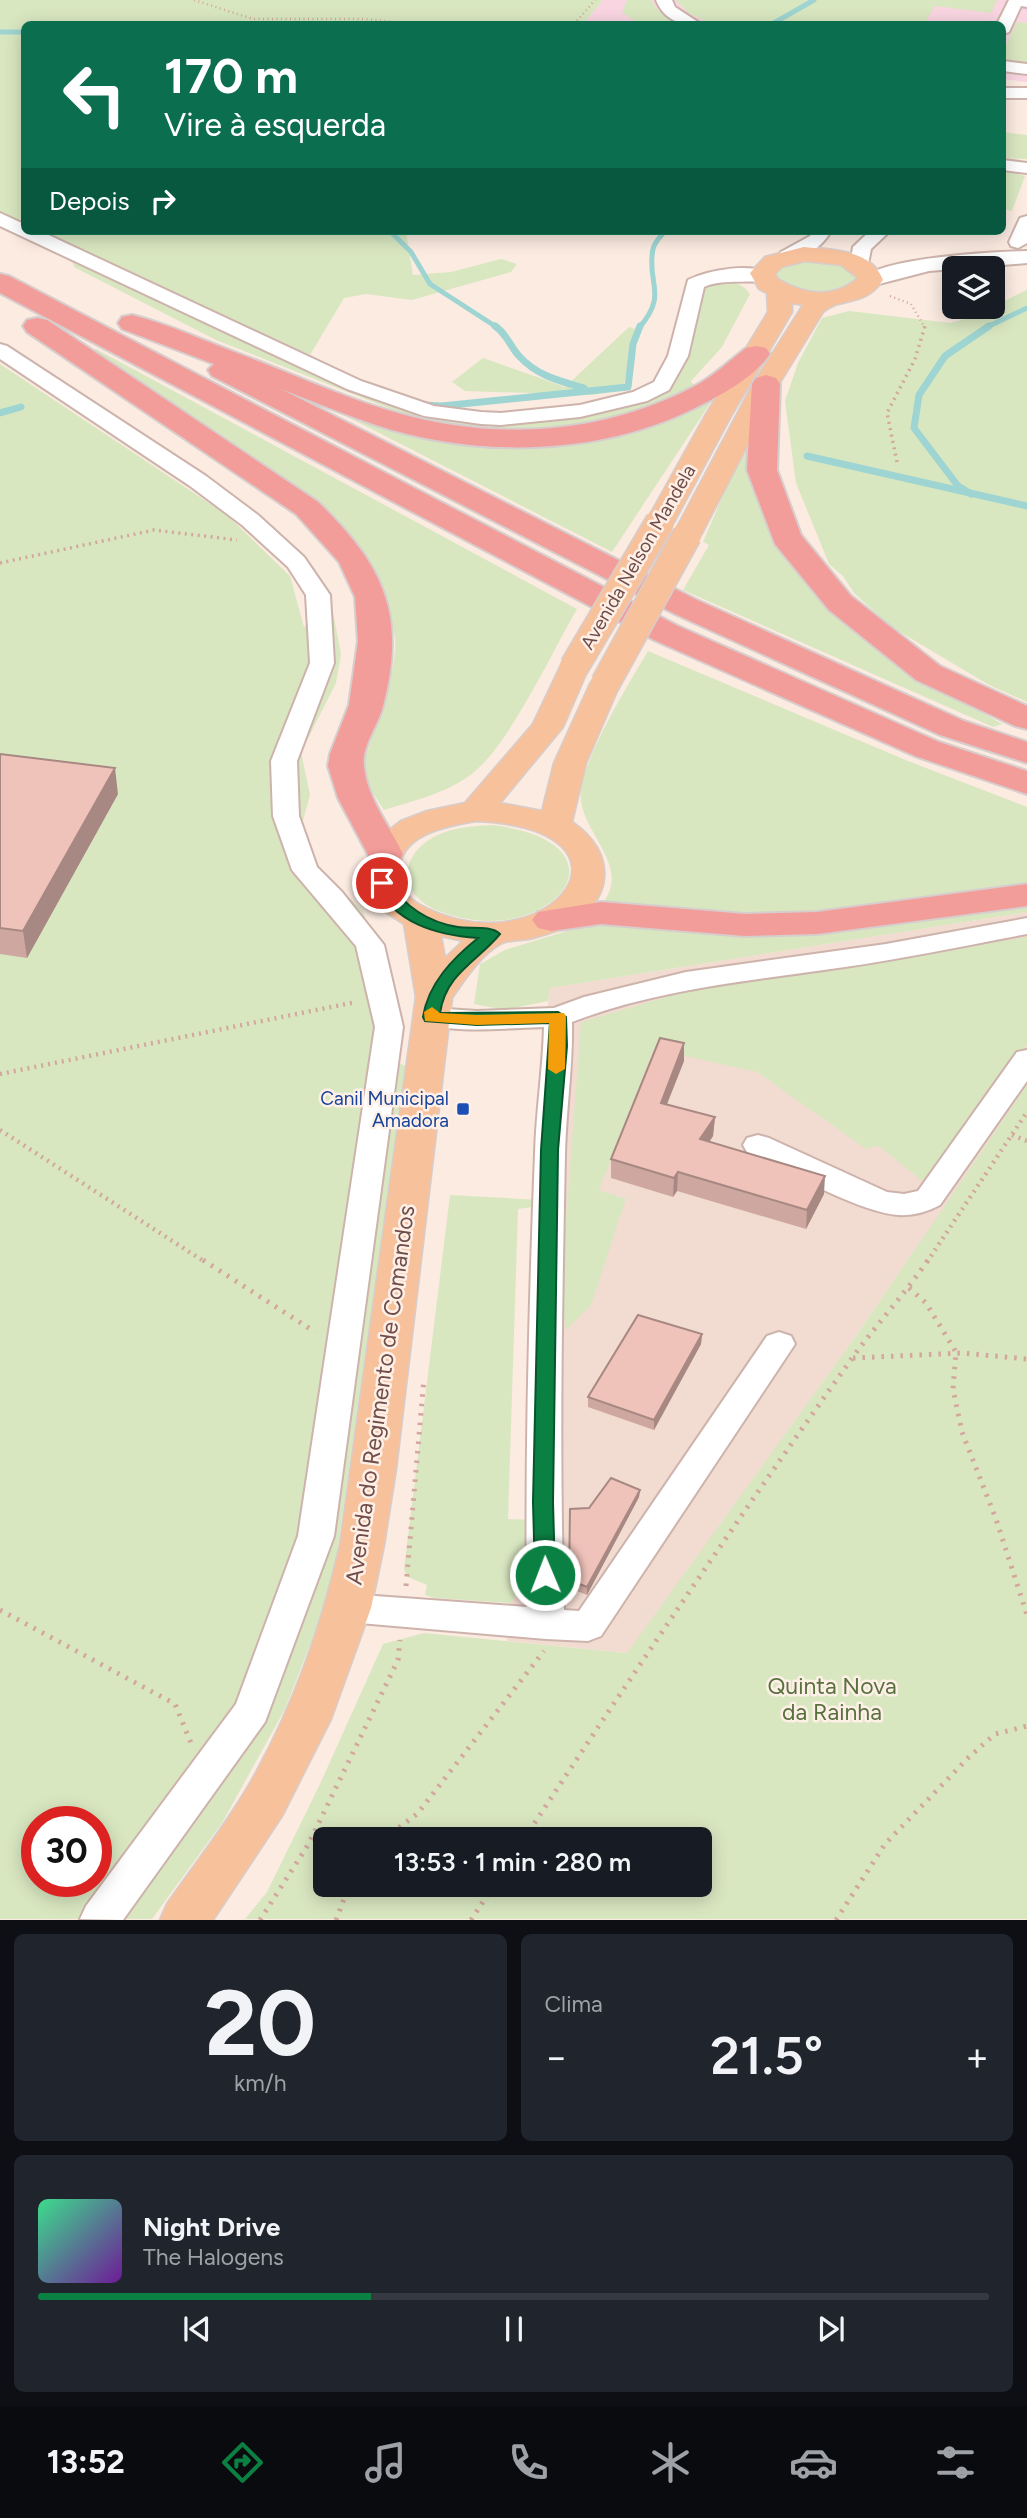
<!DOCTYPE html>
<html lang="pt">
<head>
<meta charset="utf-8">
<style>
  body { margin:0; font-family:Figtree,sans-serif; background:#20242c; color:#f1f3f6; height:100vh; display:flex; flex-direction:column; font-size:26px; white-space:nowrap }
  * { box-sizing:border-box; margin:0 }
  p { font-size:23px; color:#9ea1a6 }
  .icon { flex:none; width:38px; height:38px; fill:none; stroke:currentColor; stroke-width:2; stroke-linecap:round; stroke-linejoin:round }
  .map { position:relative; height:1920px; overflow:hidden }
  .details { display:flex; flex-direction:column; gap:14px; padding:14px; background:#0d0f14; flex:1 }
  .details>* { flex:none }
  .top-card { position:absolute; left:21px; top:21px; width:985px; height:214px; border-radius:10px; box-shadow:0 4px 18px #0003; background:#0b6e4f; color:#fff; overflow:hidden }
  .fabs { position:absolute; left:942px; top:256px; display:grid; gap:14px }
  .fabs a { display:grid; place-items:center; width:63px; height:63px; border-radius:10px; background:#171b24; box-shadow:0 4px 18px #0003; font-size:35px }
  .speed { position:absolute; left:21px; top:1806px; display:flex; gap:14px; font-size:35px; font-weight:700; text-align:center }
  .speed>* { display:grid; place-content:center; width:91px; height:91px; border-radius:50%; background:#171b24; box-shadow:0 4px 18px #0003; line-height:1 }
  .speed .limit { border:10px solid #d22; background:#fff; color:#111 }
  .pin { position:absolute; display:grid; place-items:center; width:60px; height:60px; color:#fff; margin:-30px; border:4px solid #fff; border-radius:50%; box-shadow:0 2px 7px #0007 }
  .me { position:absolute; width:77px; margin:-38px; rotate:359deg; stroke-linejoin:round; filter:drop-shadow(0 0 5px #0008) }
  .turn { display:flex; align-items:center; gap:24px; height:147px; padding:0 28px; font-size:32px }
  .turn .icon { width:91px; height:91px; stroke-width:2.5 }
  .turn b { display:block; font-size:49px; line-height:60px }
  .then { display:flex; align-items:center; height:66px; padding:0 28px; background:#0003; gap:14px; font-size:26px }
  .big { font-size:52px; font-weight:600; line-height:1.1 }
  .details .card { flex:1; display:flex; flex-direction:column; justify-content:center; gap:10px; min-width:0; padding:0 24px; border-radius:10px; background:#20242c }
  .details .dial { align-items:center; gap:0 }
  .dial b { font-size:91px; line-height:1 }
  .song { display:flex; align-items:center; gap:21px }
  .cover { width:84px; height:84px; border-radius:10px; background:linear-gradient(135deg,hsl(150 70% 55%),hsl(280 70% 35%)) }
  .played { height:7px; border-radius:4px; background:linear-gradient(90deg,#0b8043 35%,#363941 35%) }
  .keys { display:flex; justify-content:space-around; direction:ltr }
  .heat { display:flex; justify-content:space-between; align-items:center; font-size:38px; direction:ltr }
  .details .tiles { flex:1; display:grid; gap:14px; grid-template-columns:1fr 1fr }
  .card:last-child { grid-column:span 2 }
  .trip { position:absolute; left:313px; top:1827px; width:399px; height:70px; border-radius:10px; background:#171b24; box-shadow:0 4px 18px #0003; font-weight:600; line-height:70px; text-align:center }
  .tabs { display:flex; height:112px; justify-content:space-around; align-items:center; background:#090b0e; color:#9ea1a6 }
  .tabs .icon { width:49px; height:49px }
  .tabs .active { color:#0b8043 }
  .tabs b { font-size:32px; color:#f1f3f6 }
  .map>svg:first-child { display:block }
</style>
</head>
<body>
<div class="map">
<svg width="1027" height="1920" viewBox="0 0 1027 1920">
  <rect width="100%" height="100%" fill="#fbebe1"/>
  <!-- residential -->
  <path fill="#f2dbd0" d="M1027,912V1086L853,1340L628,1653L507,1641L511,1603L521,1588L529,1558L544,1032L550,988Z"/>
  <!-- medical -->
  <path fill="#f8d5e1" d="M603,0H1027V82L1003,79V24H583Z"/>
  <!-- green -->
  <g fill="#d9e7c1" fill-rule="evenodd">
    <path d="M0,0H603L583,24H24V226L0,215Z"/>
    <path d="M627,0H651L658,10L685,24H639L622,12Z"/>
    <path d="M675,0H997L991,13L935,6L924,24H712L690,14Z"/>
    <path d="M1017,22L1027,23V66L1003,63V51Z"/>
    <path d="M1003,132L1027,135V159L1003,158Z"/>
    <path d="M1003,170L1025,176L1012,211L1003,209Z"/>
    <path d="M35,231H406L413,275L451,272L501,259L517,264L511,272L412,300L366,294L344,298L310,355Z"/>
    <path d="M71,256L413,409L512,421L661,391L702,293L709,283C725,281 740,279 750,294L722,347L691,381L695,387C680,394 666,402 651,408C572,439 480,437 401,413L216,340L74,267Z"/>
    <path d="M815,259L850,266L858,278L857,282C834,293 794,301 777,276C781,260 801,261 815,259Z"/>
    <path d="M1027,290V702L989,685L890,626L854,593L843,576L829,564L796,483L785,401L798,363L822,318L849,311L951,323L971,317Z"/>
    <path d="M629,327L635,329L623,390L592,395L465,391L452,382L483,358L565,387Z"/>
    <path d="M96,349L577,609C552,652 507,750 469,776C444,794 412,801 384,810L364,779L363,765C372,735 399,666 395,638C391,614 381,593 372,571L91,352Z"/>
    <path d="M0,364L227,515L290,576L304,627L331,602L341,654L336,683L301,752L310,795L302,824L311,860L363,911L403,1018L398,1063L406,1066L332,1589L285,1709L222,1823L152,1919H0ZM37,1822H96V1881H37Z"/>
    <path d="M711,402L612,552L344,415H360L501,444Z"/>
    <path d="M754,442C761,468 770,525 781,545C829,630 921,676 1002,724L993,727L683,590L709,545L703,542L744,446Z"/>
    <path d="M648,651L908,761L1027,807V888C946,898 864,913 783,916C723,918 662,909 602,904C631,868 586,837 581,801C576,767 630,682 648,651Z"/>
    <path d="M493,825C640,844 548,954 439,911C395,894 399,852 440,834C456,827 475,826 493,825Z"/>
    <path d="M1027,898V912L550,988L548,1001L505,1010L474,1004L480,964L505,950L603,920L747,932Z"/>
    <path d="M1027,937V1044L928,1186L879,1146L866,1149L757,1072L654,1049L599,1190L626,1199L591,1305L565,1331L562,1272L581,1022L690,990Z"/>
    <path d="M1027,1085V1919H245L267,1892L320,1784L383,1644L424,1633L627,1653L853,1340ZM700,1839V1885H326V1839Z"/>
    <path d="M450,1195L539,1200V1206L518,1209L508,1519L534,1520L521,1588L511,1603L434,1598L425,1595L427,1585L408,1577L404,1569Z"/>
  </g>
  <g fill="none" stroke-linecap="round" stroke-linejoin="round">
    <!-- stream-far1 -->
    <g stroke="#9ed4d1" stroke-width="5">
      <path d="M772,24L814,0"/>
      <path d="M0,32H24"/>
      <path d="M390,231L411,252L430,284L498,328"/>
      <path d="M639,328C669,293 646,284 653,249C654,243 661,236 665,231"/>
      <path d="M985,328L1027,308"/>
    </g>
    <!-- stream -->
    <g stroke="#9ed4d1" stroke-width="7">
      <path d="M495,326C507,334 510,346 519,356C537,376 560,381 584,388"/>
      <path d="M422,405L442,406L628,387L633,344L640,326"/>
      <path d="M0,413L21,407"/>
      <path d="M807,456L1027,506"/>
      <path d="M971,494L958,486L914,428L919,395L945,356L989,326"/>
    </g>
    <!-- minor casing -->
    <g stroke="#cdb3ac" stroke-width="4">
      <g id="minor">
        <path d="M656,0H672L675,7L701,24C681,26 664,20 656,0Z"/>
        <path d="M1027,0V7L1021,6L1009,32L1003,34V24H997L1009,0Z"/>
        <path d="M1003,61L1027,64V74L1003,71Z"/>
        <rect x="1003" y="88" width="24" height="10"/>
        <path d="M1003,160L1027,163V173L1003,170Z"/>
        <path d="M0,213L24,224V231H40L361,381L434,406L481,412L501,413L580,405L633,392L654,382L668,356L688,280C706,271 757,260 772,277C764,286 723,277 704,287L688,356L669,390L647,401L580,417L501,425L481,424L424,416L347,389L0,226Z"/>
        <path d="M1027,216V243L1018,248L1011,246L1009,242L1020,218Z"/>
        <path d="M813,231H831C823,246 800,265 781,260L778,256L781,252L810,236Z"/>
        <path d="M870,231H890L871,249L867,269H853L850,265L853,247Z"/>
        <path d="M1027,251V263L929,271L871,286L861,280C879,257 996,252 1027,251Z"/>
        <path d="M0,344L7,346L206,476L258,515L304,557L330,595L334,663L297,761L299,816L317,867L342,892L384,945L403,1027L334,1536L265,1722L123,1920L80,1919L86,1906L236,1704L298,1536L375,1027L356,946L292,870L273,816L271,761L310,663L306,595L288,567L242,525L190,486L0,359Z"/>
        <path d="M1027,918V934C964,946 902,959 838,968C749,981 657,989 572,1022C573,1066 566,1110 565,1154C562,1306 559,1458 564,1610L579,1611L767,1336L779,1332L791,1336L795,1344L601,1636L588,1641L546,1639L348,1622L335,1618L330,1608L335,1598L348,1594L527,1607C525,1456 529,1305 535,1154C536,1112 543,1069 544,1027C504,1028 460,1034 421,1023L417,1017L421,1011L431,1008L477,1011L554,1008L584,997L686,972L886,944Z"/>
        <path d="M1027,1050V1081L940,1205C927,1212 912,1216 898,1215C858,1212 786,1170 747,1152L743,1145L747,1138L758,1135L769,1138L887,1192L904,1194L918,1191L1017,1052Z"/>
      </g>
    </g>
    <!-- major casing -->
    <g stroke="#d7cdcc" stroke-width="3">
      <g id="major">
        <path d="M804,247C832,250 871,249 883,280C864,308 841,296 823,312L779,384L701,535L697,541L687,543L677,541L673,535L753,384L803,305L792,303V312L731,416L674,522L670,528L660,530L650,528L646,522L705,416L768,312L767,293L759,289L750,273L765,257ZM805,261L841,265L858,278C834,299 804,295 778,279L775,274L782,267Z"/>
        <path d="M574,658L585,661L589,667L563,727L500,803L542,811L554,763L590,684L594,678L605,675L616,678L620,684L586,763L572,822C618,853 614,903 565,927C554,933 540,936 529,939C521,940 510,940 502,943C481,954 465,979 452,998L396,1469L384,1545L371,1608L331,1719L282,1816L213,1920H160L167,1904C194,1865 225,1826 249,1785C292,1710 321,1629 340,1545L416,997L404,924L387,913L368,886L366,864L370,853L383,835L401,821L427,811L465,803L533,724L563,661ZM476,821C656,829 551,968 426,908C412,902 402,892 400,877C394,835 446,826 476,821ZM441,936L463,941L445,958Z"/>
      </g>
    </g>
    <!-- highway casing -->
    <g stroke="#d7cdcc" stroke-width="4">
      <g id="highway">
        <path d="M0,274L9,276L678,626L939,742L1027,771V794L915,756L654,640L0,293Z"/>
        <path d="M132,315C168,324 202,340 237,353C291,373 345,399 401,414C499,441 604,434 695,386C714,376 729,361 746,348L756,346L766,348L770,354C753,379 719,396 693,409C596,456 477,458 376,425C344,414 312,401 281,389L697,600L964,721L1027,742V763L940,735L675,614L212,376L208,370L214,364L122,329L118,323L122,317Z"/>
        <path d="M37,318L47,320L318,502C383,565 407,614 383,706C378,726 361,746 364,767C367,798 390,827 403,854L398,862L385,865L372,862L338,798L328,766L330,754L349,705L358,641L355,597L339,562L296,514L27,332L23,326L27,320Z"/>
        <path d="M766,375L776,378L780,384L777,470L801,535L851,596L940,666L1027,706V729L1015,726L916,680L829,610L775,544L747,470L752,384L756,378Z"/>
        <path d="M1027,884V906L817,934L745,936L601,924L551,931L538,928L532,920L538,912L601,902L745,914L817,912Z"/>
      </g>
    </g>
    <!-- path-far3 -->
    <g stroke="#d3a69e" stroke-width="2.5" stroke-dasharray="1 3.5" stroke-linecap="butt">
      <path d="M194,0L253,19H365L413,24"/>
      <path d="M574,24L595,0"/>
      <path d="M890,296L911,304L925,328"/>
    </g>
    <!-- path-far2 -->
    <g stroke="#d3a69e" stroke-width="3.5" stroke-dasharray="2 4.5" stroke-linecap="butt">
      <path d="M897,462L887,413L915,359L925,326"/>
      <path d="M0,563L154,530L237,540"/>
    </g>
    <!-- path-far1 -->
    <g stroke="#d3a69e" stroke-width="4.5" stroke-dasharray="2 5" stroke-linecap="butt">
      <path d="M0,1074L356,1002"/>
      <path d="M0,1130L205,1262"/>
      <path d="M1012,1135L1027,1141"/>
      <path d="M927,1262L1027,1112"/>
    </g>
    <!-- path -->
    <g stroke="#d3a69e" stroke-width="5" stroke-dasharray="2.5 7" stroke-linecap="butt">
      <path d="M203,1260L315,1332"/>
      <path d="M909,1288L926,1303L956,1352L953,1389L962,1432L996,1519L1027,1615"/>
      <path d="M853,1358L962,1353L1027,1359"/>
      <path d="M406,1586L424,1378"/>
      <path d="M0,1610L175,1704L191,1743"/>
      <path d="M384,1839L418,1813L544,1651"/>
      <path d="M524,1839C630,1678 738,1518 850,1361C875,1326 904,1295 928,1260"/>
      <path d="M260,1920L308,1845L398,1660L400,1640"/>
      <path d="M336,1920L349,1885"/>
      <path d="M471,1920L494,1885"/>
      <path d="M836,1920L885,1844L969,1757L995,1734L1027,1726"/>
    </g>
    <!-- minor -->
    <use href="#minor" fill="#fff" fill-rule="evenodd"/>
    <!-- major -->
    <use href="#major" fill="#f7c19c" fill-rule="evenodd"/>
    <!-- highway -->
    <use href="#highway" fill="#f39d9a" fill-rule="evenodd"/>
    <!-- major-bridge casing -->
    <g stroke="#d7cdcc" stroke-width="31" stroke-linecap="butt">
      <g id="major-bridge">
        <path d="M574,667L660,522"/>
        <path d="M605,684L687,535"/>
      </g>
    </g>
    <!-- major-bridge -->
    <use href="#major-bridge" stroke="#f7c19c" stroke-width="28"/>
  </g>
  <!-- wall -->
  <g fill="#cea8a0">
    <path d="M0,754L118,794L27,958L0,954Z"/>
    <path d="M684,1061L666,1105L715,1117L713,1136L709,1142L824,1194L806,1229L677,1191L673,1197L611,1178V1159Z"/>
    <path d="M702,1334L701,1344L654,1430L588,1407V1397Z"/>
    <path d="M640,1490L639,1497L587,1595L569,1588L570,1509L589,1508Z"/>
  </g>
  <!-- shaded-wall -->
  <g fill="#a78882">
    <path d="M115,768L118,794L27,958L23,931Z"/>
    <path d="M684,1043V1061L660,1122L661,1103Z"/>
    <path d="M715,1117L713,1136L699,1158L700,1139Z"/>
    <path d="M678,1172L677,1191L673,1197L674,1178Z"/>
    <path d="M825,1176L824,1194L806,1229L807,1210Z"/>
    <path d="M702,1334L701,1344L654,1430V1420Z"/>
    <path d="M640,1490L639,1497L587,1595V1587Z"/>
  </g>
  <!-- building -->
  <g fill="#efc3ba" stroke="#a78882" stroke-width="2">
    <path d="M0,754L115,768L23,931L0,928Z"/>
    <path d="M660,1038L684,1043L661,1103L715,1117L700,1139L825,1176L807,1210L678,1172L674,1178L611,1159Z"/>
    <path d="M638,1315L702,1334L654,1420L588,1397Z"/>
    <path d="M611,1478L640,1490L587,1587L569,1580L570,1509L589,1508Z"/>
  </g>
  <!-- route -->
  <path fill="#0b8043" stroke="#07532c" stroke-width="2" d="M382,879L387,880C404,906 426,922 458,927C471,929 491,925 500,934C478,961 446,973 440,1013L558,1012L566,1017L567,1046L558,1150L553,1502L555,1575L552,1581L545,1583L538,1581L535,1575L533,1502L541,1150L550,1023L477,1025L425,1021L423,1017C428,984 452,959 478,938C435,935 395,923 374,883Z"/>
  <!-- slow -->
  <path fill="#f59e0b" d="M432,1007L440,1013L477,1015L564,1013L566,1017L565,1069L556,1074L548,1069L549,1023L477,1025L425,1021L424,1012Z"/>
  <!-- markers -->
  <rect fill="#1a4fb4" stroke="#fef0e7" stroke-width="2.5" x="456" y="1102" width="14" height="14" rx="3.5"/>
  <g text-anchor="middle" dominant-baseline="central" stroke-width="5" stroke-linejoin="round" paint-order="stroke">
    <!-- street labels -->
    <g font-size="19" fill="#714e49" stroke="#fef0e7">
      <text transform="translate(638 557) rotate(-60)">Avenida Nelson Mandela</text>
    </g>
    <!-- transit labels -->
    <g font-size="19" fill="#164399" stroke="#fef0e7" text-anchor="end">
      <text x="449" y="1098">Canil Municipal<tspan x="449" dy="22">Amadora</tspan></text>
    </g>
    <!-- near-street labels -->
    <g font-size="23" fill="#714e49" stroke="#fef0e7">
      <text transform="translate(380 1395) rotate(-82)">Avenida do Regimento de Comandos</text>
    </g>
    <!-- near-park labels -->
    <g font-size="23" fill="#59713f" stroke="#fef0e7">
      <text x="832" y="1686">Quinta Nova<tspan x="832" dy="26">da Rainha</tspan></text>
    </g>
  </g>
</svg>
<div class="fabs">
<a><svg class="icon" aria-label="layers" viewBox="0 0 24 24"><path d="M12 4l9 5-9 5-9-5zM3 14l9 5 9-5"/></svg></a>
</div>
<div class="speed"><div class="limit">30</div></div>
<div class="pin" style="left:382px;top:883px;background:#d93025"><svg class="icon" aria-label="arrive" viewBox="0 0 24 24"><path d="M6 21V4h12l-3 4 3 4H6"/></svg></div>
<svg class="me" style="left:545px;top:1575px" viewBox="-20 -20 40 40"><circle r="17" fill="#0b8043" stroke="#fff" stroke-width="3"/><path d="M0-11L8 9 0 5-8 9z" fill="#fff"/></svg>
<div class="trip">13:53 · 1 min · 280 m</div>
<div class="top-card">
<div class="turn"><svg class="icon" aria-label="left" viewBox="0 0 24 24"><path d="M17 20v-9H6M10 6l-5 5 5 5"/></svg><div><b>170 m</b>Vire à esquerda</div></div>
<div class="then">Depois<svg class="icon" aria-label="right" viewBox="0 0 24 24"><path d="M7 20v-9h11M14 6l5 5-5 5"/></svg></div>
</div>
</div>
<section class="details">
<div class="tiles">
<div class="card dial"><b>20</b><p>km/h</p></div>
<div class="card"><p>Clima</p>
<div class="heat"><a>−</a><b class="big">21.5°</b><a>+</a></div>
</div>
<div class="card">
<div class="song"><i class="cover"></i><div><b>Night Drive</b><p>The Halogens</p></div></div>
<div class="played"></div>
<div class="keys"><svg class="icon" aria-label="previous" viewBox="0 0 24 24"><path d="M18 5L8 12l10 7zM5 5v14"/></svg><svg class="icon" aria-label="pause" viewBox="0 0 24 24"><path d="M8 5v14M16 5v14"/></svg><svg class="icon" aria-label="next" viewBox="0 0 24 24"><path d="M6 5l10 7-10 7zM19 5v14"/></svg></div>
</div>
</div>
</section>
<nav class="tabs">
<b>13:52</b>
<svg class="icon active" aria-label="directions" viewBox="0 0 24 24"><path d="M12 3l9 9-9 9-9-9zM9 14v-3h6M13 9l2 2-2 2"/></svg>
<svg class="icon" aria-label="music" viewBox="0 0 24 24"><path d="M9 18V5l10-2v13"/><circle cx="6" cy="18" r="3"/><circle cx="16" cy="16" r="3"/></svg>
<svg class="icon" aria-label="phone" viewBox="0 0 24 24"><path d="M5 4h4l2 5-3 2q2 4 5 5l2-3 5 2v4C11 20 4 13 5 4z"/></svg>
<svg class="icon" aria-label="climate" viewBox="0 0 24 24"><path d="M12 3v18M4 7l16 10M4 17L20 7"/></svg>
<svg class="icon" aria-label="car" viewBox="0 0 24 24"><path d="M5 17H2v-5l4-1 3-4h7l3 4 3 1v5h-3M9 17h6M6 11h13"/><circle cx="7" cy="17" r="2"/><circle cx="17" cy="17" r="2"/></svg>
<svg class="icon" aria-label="filters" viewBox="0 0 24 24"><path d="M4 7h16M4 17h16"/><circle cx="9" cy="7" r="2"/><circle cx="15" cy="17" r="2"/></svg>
</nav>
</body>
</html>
